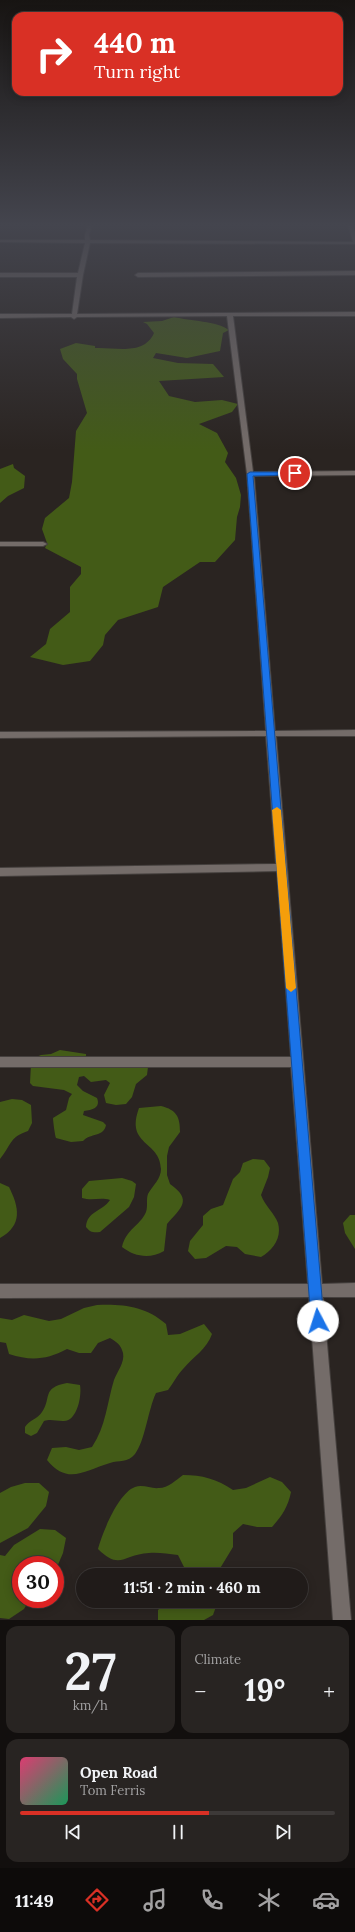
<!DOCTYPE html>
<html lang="en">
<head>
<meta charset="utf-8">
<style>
  body { margin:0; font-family:Lora,serif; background:#282422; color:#f1f3f6; height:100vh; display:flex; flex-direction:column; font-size:15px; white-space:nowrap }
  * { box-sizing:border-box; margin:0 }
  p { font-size:13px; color:#a2a1a2 }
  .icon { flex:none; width:22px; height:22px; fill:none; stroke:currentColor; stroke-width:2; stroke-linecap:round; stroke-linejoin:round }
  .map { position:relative; height:1620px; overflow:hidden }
  .details { display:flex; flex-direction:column; gap:6px; padding:6px; background:#120f0e; flex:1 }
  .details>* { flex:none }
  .guide { position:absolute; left:12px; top:12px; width:331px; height:84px; border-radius:12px; box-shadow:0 2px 10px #0003,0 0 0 1px #3d3938; background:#d93025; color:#fff; overflow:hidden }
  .speed { position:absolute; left:12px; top:1556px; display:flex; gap:8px; font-size:20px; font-weight:700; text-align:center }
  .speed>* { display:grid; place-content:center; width:52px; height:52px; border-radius:50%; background:#201b19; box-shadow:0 2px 10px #0003,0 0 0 1px #3d3938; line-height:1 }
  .speed .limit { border:6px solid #d22; background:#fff; color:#111 }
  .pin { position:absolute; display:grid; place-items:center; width:34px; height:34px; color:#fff; margin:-17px; border:2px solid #fff; border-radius:50%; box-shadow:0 1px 4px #0007 }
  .me { position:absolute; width:44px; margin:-22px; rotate:355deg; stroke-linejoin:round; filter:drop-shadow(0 0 3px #0008) }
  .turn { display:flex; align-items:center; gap:14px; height:84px; padding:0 16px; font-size:18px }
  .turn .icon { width:52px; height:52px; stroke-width:2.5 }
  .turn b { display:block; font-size:28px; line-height:34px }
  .big { font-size:30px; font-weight:800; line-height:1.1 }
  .details .widget { flex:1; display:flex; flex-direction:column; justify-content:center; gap:6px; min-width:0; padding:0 14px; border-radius:12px; background:#282422 }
  .details .dial { align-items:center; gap:0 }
  .dial b { font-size:52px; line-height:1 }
  .song { display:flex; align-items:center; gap:12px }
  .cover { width:48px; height:48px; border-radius:6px; background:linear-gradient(135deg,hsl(340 70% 55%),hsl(150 70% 35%)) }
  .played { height:4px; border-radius:2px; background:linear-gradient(90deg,#d93025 60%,#3d3938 60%) }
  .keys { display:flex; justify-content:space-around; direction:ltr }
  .heat { display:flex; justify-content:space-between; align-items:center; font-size:22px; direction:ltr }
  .details .tiles { flex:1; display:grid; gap:6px; grid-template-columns:1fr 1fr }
  .widget:last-child { grid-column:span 2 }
  .trip { position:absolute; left:76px; top:1568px; width:232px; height:40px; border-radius:20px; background:#201b19; box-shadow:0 2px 10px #0003,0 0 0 1px #3d3938; font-weight:800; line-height:40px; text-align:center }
  .tab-bar { display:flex; height:64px; justify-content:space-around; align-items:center; background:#0d0b0a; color:#a2a1a2 }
  .tab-bar .icon { width:28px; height:28px }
  .tab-bar .selected { color:#d93025 }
  .tab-bar b { font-size:18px; color:#f1f3f6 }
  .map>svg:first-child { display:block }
</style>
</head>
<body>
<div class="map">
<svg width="355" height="1620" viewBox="0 0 355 1620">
  <rect width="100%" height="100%" fill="#2a2421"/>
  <!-- forest -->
  <g fill="#435b17">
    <path d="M174,317C190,321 217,321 229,330L223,333L220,351L187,358L156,353L153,358L178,363L213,364L224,377L159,381L169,396L195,402L222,400L238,404L232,412L199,424L217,433L228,453L225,462L236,478L241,495L240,507L237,517L235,540L215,562H200L163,587L158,607L118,620L105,635L103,645L90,661L63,665L30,657L46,644L50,629L70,612V587L81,574V567L45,548L47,543L42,529L45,518L69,498L72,482L76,431L87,413L77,379V374L63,359L60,349L76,343L95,346V348C115,347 144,356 154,333L147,324L143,322L162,321Z"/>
    <path d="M13,464L14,468L25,476L24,488L8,496L0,503V469Z"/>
    <path d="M60,1050L86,1054V1062L146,1064L148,1067L147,1075L136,1084L132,1097L126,1104L116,1105L106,1103L104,1095L110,1083L106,1080L91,1082L84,1076L79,1077L77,1085L83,1091L97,1098C101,1108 92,1110 84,1111L83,1115L103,1122L106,1125C104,1137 90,1133 83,1141L71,1142L56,1138C55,1136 53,1121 53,1118L66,1110L69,1098L72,1094L64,1090L33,1086L30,1083L31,1064L36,1057L41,1055L51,1054Z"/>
    <path d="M12,1099L22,1100L31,1105L32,1123L28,1131C9,1137 11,1146 0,1159V1102Z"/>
    <path d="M161,1106C177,1110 180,1117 180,1132L169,1147L167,1156V1175L170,1184C193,1200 181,1208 167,1224L164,1251C150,1259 135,1257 122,1247C126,1229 140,1226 146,1212C148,1206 146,1199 148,1194C153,1185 161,1179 161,1169C160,1140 125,1146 139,1108Z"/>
    <path d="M253,1159L264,1160L270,1168L268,1177L261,1195C265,1206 275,1214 278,1223C282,1238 273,1250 261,1257L245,1254L237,1247L226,1246L206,1258L195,1259L188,1251L190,1241L203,1225V1216L211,1209L223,1205L233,1179L240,1172L243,1163Z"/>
    <path d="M122,1178L132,1181L136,1184L134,1197L129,1207L100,1232C93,1233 90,1232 86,1227C87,1211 102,1212 110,1200C101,1197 92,1201 82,1198V1189L89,1181Z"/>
    <path d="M0,1183L9,1187C19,1207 23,1225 0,1238Z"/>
    <path d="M350,1215H355V1249L345,1233L343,1223Z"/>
    <path d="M97,1305C123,1304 145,1306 166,1324L168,1335L180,1334L204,1324L212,1334C207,1349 193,1357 183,1369C177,1375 173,1384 168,1390L156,1393C148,1410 145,1441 135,1454C128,1463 119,1460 110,1463C85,1470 68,1486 47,1460L52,1448L66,1447L79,1450L92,1447C106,1426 107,1403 114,1380C117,1372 125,1362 123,1353C121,1345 117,1342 110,1338L98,1343L91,1353H79L67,1349C46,1360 31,1361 9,1354L6,1343L0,1342V1318L12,1320L24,1315L49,1321L61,1319L84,1308Z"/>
    <path d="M67,1383L80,1385C82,1396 77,1422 63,1421C55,1421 51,1419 44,1421L37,1433L31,1436L25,1433V1427C29,1420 38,1419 42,1412C52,1398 41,1388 67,1383Z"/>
    <path d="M183,1475C202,1475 217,1479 233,1490L246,1488L270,1477L282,1482L291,1492C288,1507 282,1516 272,1527H257L243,1524L233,1533V1547L216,1575H183L185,1569L178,1555C168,1554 158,1552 149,1553C124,1554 120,1571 98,1549C102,1534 118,1493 135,1487C143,1484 151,1489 159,1488C168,1488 176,1480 183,1475Z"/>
    <path d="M25,1483H39L49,1492L46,1506L28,1528L0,1543V1493L11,1487Z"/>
    <path d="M40,1529L55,1530L66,1538L63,1553L57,1567L55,1568V1565H21V1599H30L24,1609L9,1619L0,1618V1555L5,1556L14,1545Z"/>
    <path d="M168,1601H218L213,1615L204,1620H158V1610Z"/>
  </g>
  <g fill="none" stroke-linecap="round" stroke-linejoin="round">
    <!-- minor casing -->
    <g stroke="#45403e" stroke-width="2">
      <g id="minor">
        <path d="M88,224H92L89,235L90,240L353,242L348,224H352L355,233V244L90,243L83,275L77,314L355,312V316H233L253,472L355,471V475L254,476L275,731L355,730V736H276L322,1284L355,1283V1297H323L351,1620H333L309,1297L0,1298V1284H308L291,1067H0V1057H291L277,871L0,876V868L276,864L266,736L0,738V732L266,731L247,474L227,316L77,317L74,319L71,317L0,318V314H72L77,277H0V273H78L85,243L0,242V240H85V235Z"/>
        <path d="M355,271V275L138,277L135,275L138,273Z"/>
        <path d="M0,542H43L47,544L43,546H0Z"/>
      </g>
    </g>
    <!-- minor -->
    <use href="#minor" fill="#746c69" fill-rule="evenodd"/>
  </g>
  <!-- sky -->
  <linearGradient id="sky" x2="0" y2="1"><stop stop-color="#171412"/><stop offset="0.5" stop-color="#44454e"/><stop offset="1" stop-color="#44454e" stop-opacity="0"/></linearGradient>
  <rect width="355" height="450" fill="url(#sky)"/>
  <!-- route -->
  <path fill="#1a73e8" stroke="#114b97" d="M250,472H295L298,473L295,475L253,476L324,1321L322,1325L318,1327L313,1325L311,1321L247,474Z"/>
  <!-- slow -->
  <path fill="#f59e0b" d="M277,807L281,810L296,988L291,992L286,988L272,810Z"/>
</svg>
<div class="speed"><div class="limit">30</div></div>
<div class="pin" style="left:295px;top:473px;background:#d93025"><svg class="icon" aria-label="arrive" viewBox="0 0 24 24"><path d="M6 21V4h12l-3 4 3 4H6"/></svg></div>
<svg class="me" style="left:318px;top:1321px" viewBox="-20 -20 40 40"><circle r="19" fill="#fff"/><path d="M0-13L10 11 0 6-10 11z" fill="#1a73e8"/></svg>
<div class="trip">11:51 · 2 min · 460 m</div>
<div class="guide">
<div class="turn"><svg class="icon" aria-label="right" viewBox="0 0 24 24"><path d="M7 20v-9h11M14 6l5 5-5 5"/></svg><div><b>440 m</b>Turn right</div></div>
</div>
</div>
<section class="details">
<div class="tiles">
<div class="widget dial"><b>27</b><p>km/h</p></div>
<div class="widget"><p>Climate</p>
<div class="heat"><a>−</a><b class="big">19°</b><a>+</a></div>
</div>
<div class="widget">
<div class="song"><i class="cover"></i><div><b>Open Road</b><p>Tom Ferris</p></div></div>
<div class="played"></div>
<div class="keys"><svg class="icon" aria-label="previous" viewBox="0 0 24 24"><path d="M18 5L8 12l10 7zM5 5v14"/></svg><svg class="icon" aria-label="pause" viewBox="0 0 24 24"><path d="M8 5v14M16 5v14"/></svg><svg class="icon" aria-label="next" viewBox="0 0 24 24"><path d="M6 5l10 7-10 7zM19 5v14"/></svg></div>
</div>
</div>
</section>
<nav class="tab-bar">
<b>11:49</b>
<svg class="icon selected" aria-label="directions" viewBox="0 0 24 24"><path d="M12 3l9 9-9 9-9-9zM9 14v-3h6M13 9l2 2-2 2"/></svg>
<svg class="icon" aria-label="music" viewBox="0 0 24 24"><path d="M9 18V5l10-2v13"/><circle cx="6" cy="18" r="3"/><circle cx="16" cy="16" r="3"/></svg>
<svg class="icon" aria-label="phone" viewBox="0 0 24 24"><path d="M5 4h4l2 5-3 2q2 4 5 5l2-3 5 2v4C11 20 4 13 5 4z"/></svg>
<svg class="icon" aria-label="climate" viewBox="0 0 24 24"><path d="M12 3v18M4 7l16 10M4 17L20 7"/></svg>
<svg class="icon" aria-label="car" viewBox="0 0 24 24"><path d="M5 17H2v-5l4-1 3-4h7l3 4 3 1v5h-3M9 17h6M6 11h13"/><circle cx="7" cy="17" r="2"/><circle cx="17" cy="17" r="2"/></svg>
</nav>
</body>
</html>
